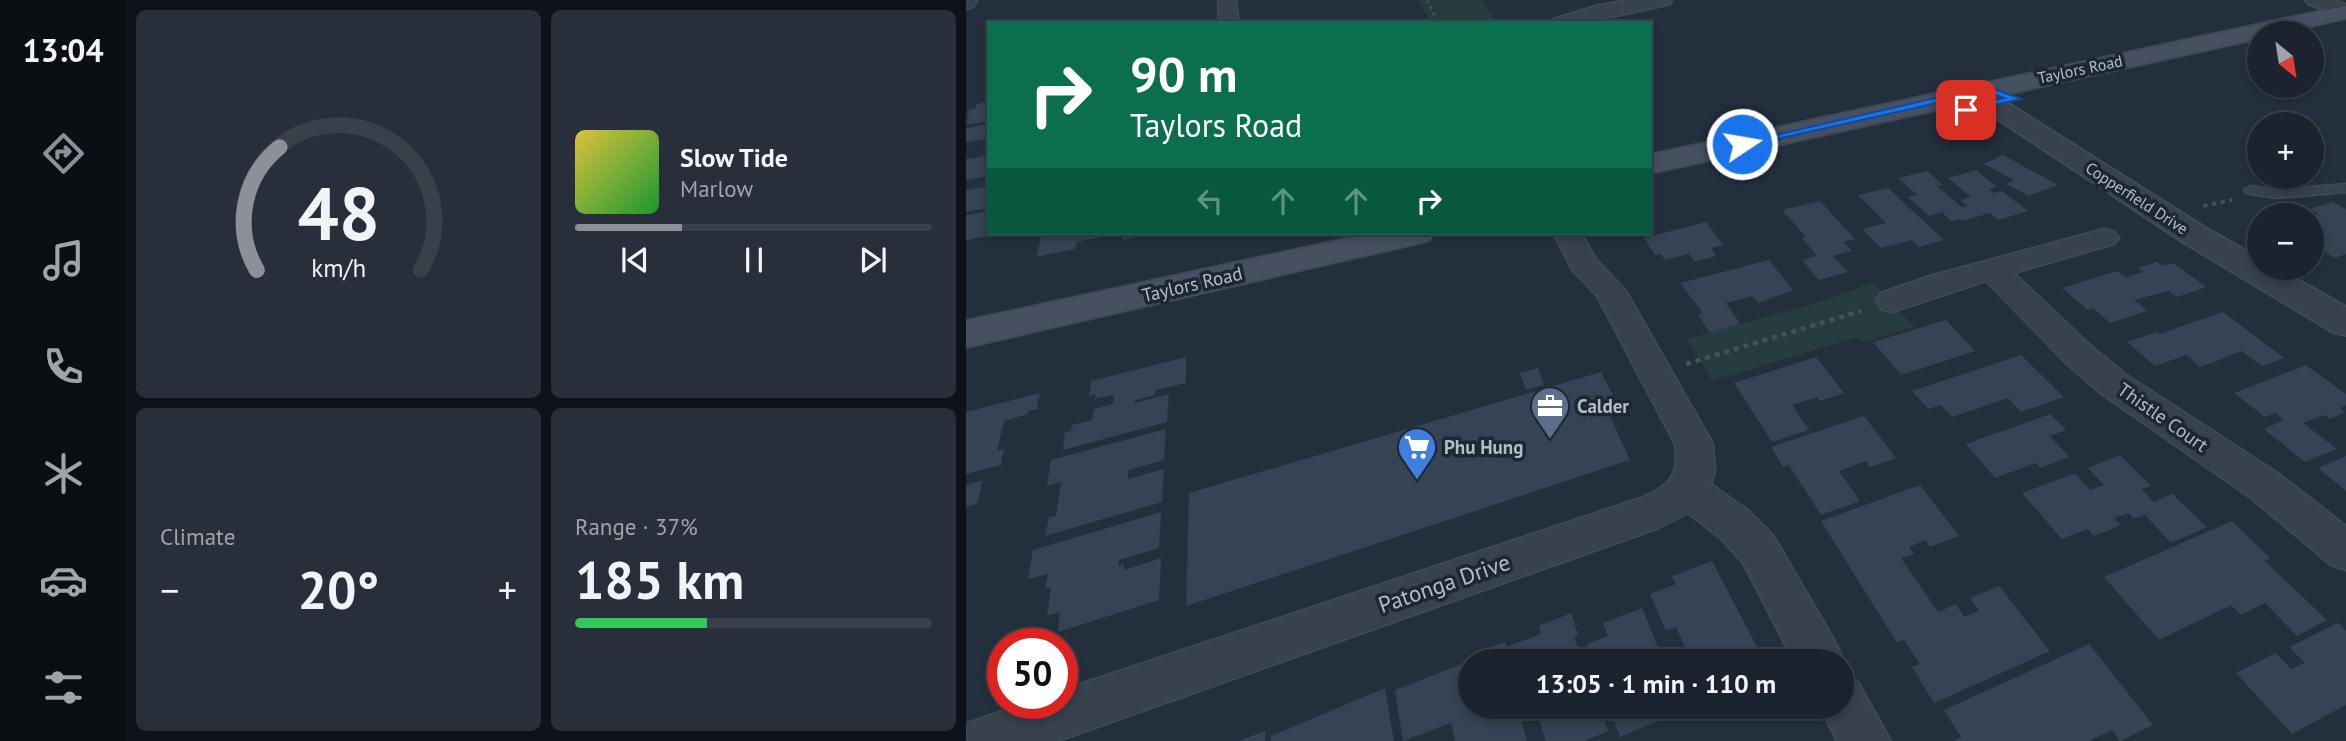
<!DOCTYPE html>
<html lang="en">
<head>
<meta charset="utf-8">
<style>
  body { margin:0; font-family:"PT Sans",sans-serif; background:#282f3a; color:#f1f3f6; height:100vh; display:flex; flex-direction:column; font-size:26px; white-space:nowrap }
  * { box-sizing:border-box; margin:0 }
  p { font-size:23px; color:#a0a4aa }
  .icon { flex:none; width:38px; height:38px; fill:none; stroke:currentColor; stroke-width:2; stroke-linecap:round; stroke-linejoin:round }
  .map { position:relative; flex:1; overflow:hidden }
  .panel { display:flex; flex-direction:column; gap:10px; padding:10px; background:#0f1319; width:840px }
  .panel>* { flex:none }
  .guide { position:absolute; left:21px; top:21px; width:665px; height:214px; border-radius:0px; box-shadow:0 4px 10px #0003,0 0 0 2px #39404a; background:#0b6e4f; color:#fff; overflow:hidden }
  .needle { width:46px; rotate:150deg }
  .tools { position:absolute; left:1281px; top:21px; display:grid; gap:14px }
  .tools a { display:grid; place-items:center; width:77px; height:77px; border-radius:50%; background:#1b232e; box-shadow:0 4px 10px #0003,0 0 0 2px #39404a; font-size:35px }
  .speed { position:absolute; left:21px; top:628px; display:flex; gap:14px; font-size:35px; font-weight:700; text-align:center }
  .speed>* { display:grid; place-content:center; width:91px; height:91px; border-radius:50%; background:#1b232e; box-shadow:0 4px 10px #0003,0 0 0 2px #39404a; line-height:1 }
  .speed .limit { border:10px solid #d22; background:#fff; color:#111 }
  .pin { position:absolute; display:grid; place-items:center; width:60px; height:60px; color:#fff; margin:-30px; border-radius:14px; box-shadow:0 4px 10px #0006 }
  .me { position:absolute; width:77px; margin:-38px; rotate:78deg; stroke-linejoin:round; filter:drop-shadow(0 0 5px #0008) }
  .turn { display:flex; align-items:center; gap:24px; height:147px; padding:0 28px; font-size:32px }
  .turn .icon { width:91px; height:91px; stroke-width:2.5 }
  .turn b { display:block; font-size:49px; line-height:60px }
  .lanes { display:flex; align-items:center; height:66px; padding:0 28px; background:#0003; justify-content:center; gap:35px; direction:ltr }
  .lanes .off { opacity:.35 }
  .big { font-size:52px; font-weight:700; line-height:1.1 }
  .panel .widget { flex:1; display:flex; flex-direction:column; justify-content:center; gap:10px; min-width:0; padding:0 24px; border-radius:10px; background:#282f3a }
  .panel .dial { align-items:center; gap:0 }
  .dial svg { height:182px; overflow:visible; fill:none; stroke:#39404a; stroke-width:7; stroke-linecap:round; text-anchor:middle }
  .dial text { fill:#f1f3f6; stroke:none }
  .song { display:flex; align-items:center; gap:21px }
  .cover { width:84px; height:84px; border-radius:10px; background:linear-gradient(135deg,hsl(50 70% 55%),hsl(130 70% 35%)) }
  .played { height:7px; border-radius:4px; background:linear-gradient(90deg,#8c9099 30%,#39404a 30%) }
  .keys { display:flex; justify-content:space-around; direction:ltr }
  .heat { display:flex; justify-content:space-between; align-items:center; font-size:38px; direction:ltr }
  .charge { height:10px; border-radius:5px; background:linear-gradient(90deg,#34c759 37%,#39404a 0) }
  .panel .tiles { flex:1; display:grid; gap:10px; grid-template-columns:repeat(2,1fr) }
  .trip { position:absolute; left:492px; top:649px; width:396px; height:70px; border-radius:35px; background:#1b232e; box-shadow:0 4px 10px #0003,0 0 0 2px #39404a; font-weight:700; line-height:70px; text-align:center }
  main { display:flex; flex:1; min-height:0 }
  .dock { display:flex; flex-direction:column; width:126px; justify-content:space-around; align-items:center; background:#0b0e12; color:#a0a4aa }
  .dock .icon { width:49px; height:49px }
  .dock .on { color:#8c9099 }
  .dock b { font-size:32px; color:#f1f3f6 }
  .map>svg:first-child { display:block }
</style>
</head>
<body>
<main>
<nav class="dock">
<b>13:04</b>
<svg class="icon on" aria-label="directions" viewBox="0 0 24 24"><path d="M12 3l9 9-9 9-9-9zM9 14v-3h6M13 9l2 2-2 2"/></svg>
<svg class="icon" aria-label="music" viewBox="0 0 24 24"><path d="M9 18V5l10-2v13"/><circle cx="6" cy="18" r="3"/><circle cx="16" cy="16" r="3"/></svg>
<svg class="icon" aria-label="phone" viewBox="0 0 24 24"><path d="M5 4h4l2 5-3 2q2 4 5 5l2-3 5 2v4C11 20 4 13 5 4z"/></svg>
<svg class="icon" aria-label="climate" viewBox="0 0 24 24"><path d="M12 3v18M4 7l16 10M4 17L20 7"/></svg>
<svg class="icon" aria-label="car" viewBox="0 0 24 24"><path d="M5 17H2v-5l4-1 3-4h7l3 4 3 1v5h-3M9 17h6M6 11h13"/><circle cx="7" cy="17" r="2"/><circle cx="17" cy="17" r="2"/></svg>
<svg class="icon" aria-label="filters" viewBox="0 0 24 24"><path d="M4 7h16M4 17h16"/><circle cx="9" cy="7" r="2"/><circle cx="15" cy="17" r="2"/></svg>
</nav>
<section class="panel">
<div class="tiles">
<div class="widget dial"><svg viewBox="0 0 100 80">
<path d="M14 69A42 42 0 1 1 86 69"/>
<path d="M14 69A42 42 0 0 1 24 15" stroke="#8c9099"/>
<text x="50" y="56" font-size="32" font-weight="700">48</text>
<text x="50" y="72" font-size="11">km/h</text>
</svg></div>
<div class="widget">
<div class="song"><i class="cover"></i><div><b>Slow Tide</b><p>Marlow</p></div></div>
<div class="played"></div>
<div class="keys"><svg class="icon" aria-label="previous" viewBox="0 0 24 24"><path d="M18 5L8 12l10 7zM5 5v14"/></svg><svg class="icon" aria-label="pause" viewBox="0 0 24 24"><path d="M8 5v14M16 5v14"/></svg><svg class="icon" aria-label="next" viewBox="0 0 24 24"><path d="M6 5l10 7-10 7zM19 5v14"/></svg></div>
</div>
<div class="widget"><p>Climate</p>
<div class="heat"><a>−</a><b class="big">20°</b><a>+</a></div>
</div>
<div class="widget"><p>Range · 37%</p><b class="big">185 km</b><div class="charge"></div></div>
</div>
</section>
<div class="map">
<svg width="1380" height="741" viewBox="0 0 1380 741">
  <rect width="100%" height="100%" fill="#242f3e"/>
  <!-- green -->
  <g fill="#263c3f">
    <path d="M453,0H516L532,23H464Z"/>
    <path d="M907,282L948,327L896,343L891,337L746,381L721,339L860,300Z"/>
  </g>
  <!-- building -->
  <g fill="#364354">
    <path d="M23,102V121L0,125L3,110L9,109L11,104Z"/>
    <path d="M23,124V143L19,144L21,139L0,142V128Z"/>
    <path d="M1037,155L1092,185L1063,196L1040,184L1048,180L1018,164Z"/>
    <path d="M20,156L18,163L23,162V176L0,180V159Z"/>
    <path d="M1010,170L1031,187L1023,189L1028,193L1036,191L1062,211L1032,220L1024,213L996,221L993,219L985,221L976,212L963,216L942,197L951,195L932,178L961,171L977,185L971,186L996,207L1002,206L994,200L1005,197L982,178Z"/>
    <path d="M23,186V208L0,212V190Z"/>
    <path d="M922,188L978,240L953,247L946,240L915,248L896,229L920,223L892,195Z"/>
    <path d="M854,201L889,239L877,242L886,251L867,256L882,272L853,280L836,260L851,256L836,238L840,237L816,210Z"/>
    <path d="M1367,202L1380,209V254L1369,258L1346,244V224L1350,223L1346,220V216L1353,214L1344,209Z"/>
    <path d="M23,211V233L33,234L0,240V215Z"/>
    <path d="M740,222L757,245L745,248L750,256L728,262L723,254L699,260L695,254L689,255L678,238Z"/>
    <path d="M76,233H150V234L111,242L109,249L70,257Z"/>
    <path d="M157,233H183L184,234L156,240Z"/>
    <path d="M803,260L827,290L792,303L787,296L760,303L774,324L744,333L732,315L737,313L714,283Z"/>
    <path d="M1191,262L1196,266L1207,263L1240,287L1211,297L1203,291L1168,300L1181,311L1144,323L1127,308L1122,310L1096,288L1151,271L1160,277L1177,272L1172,268Z"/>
    <path d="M1257,312L1318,358L1296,366L1276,351L1234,367L1220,355L1189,366L1161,342L1191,332L1194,334Z"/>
    <path d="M980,320L1009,351L935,375L907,342Z"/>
    <path d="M1055,355L1098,397L1055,412L1042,398L986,417L975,405L962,409L946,391Z"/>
    <path d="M220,357V383L189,390V395L169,400V403L203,394L201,422L97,450L99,432L105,431L106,425L126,420L128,409L147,404L148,395L129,399L130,394L123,396L125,381Z"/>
    <path d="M850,357L878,393L854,401L851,397L826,405L843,430L806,442L768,383Z"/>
    <path d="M1340,365L1380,394V405L1374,408L1379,412L1364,419L1358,415L1337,423L1371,449L1339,462L1298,429L1318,420L1310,413L1299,417L1268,393Z"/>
    <path d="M572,368L578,385L560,390L554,373Z"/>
    <path d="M635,372L648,398L637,401L664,460L220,606L223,493Z"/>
    <path d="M74,393L71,409L63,411L62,414L38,421L31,451L38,449L35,465L0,474V412Z"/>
    <path d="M1084,414L1100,430L1084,436L1103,457L1074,468L1070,463L1029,478L1000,444Z"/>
    <path d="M898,416L930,458L904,467L900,461L873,471L894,501L855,515L823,465L817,467L805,447Z"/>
    <path d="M200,429L198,460L163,470L162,475V479L198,469L196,502L79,536L83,517L90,516L95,482L81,486L85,460Z"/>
    <path d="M1154,455L1185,486L1175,489L1188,502L1206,494L1241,527L1205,543L1179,515L1168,519L1162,513L1148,518L1155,525L1128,536L1122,529L1096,539L1056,493L1109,473L1124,490L1138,485L1122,468Z"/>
    <path d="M1380,456V491L1352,468Z"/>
    <path d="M17,480L11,504L0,507V485Z"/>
    <path d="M954,485L993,536L964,547L959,540L943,547L948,554L935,558L972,612L990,604L998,617L1013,611L1004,598L1033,586L1084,651L968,703L946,667L954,664L938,640L931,643L855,521Z"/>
    <path d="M195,512L193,548L153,560L152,566L158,564V570L195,558L193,600L92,632L94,612L81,616L85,587L79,589L82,574L62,579L67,550Z"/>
    <path d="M1266,521L1304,558L1299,561L1361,620L1331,636L1299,603L1275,615L1265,605L1193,640L1138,577Z"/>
    <path d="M746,561L799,662H726L710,627L700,631L684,594L710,584L706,576Z"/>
    <path d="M676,608L698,662H627L621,644L642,636L637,623Z"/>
    <path d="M605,613L612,635L608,636L617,662H547L542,646L575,634L573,626Z"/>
    <path d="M1372,623L1380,631V705L1326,734L1270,673L1310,653L1325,669L1339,663L1323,647Z"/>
    <path d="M539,642L544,662H505L510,659L508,653Z"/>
    <path d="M1123,644L1187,725L1154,741L1146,730L1123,741H988L995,737L978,710Z"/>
    <path d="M504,661V707H552L561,741H489L485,723L437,741L429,690Z"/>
    <path d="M419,688L428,741H305V736Z"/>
    <path d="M569,707H633L642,731L619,741H580Z"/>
    <path d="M643,707H718L719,709L654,737Z"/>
    <path d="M299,731V741H273Z"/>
  </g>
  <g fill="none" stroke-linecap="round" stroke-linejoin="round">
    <!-- service casing -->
    <g stroke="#414a57" stroke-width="3">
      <path id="service" d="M1380,184V192L1310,198L1280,193L1278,190L1285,186L1310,190Z"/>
    </g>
    <!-- minor casing -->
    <g stroke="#414a57" stroke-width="3">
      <g id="minor">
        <path d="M0,0H11L7,7L0,9Z"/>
        <path d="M252,0H270L273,23H253Z"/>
        <path d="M664,0H706L704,4C667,13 623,23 585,23L588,19L633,5Z"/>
        <path d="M1138,229L1148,232L1153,238L1148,244L1048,273L1125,346L1159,374L1313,474L1380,526V570L1365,565L1285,498L1133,392L1101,364L1020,281L926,312L915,309L910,301L915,293L964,276Z"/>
        <path d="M587,233H615L630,259L660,291L747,444L749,471L745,484L784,512L807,535L871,645L878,662L875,669V662H828L777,563L754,538L722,513L690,529L92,741H0L2,723L56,704H96V690L672,499C702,486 714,478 709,444L631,296L607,271Z"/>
        <path d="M875,674L892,682L925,741H871L854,707H875Z"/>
      </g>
    </g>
    <!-- tertiary casing -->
    <g stroke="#414a57" stroke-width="4">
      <g id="tertiary">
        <path d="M1340,0H1369L1380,5V18L1343,4Z"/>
        <path d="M1026,96L1035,99L1241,229L1293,258V268H1310L1380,307V335L1367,332L1219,243L1017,109L1013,104L1017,99Z"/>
      </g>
    </g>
    <!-- secondary casing -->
    <g stroke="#414a57" stroke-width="4">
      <g id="secondary">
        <path d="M1380,6V18L1313,33H1293V38L684,173V155Z"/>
        <path d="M408,233H468L463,240L452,243L0,347V321Z"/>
      </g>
    </g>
    <!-- path-far2 -->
    <path stroke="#3f5557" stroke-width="2.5" stroke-dasharray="3.5 3.5" stroke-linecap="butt" d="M461,0L472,23"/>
    <!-- path-far1 -->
    <path stroke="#3f5557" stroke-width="3.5" stroke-dasharray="4.5 4.5" stroke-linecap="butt" d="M1237,206L1266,200"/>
    <!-- path -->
    <path stroke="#3f5557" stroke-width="4.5" stroke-dasharray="5 5" stroke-linecap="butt" d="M720,364L895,311"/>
    <!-- service -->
    <use href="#service" fill="#38414e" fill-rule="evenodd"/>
    <!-- minor -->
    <use href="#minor" fill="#38414e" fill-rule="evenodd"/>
    <!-- tertiary -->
    <use href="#tertiary" fill="#38414e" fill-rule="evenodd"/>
    <!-- secondary -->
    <use href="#secondary" fill="#465061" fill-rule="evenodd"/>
  </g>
  <!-- route -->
  <path fill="#1a73e8" stroke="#114b97" stroke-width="2" d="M1021,86L1055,99L997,112V107L1038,98L1020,92L776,147L771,144Z"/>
  <!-- icons -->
  <defs>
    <g id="office-pin" transform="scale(2.0125)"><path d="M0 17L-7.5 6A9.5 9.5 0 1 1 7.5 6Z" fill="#5c6f8a" stroke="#1d2633"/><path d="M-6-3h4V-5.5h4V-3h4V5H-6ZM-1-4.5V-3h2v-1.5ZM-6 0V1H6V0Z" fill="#fff"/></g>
    <g id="supermarket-pin" transform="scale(2.0125)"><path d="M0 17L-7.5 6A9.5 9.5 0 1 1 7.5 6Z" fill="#3f7fe0" stroke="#1d2633"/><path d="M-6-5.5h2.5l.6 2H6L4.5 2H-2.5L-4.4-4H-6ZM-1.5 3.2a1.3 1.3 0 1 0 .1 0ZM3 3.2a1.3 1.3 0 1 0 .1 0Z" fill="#fff"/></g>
  </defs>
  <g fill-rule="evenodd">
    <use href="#office-pin" x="584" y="406"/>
    <use href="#supermarket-pin" x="451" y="447"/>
  </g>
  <g text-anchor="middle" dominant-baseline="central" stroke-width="7" stroke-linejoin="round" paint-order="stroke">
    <!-- far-street labels -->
    <g font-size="16" fill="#b4bcc9" stroke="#1d2633">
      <text transform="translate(1114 69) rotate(-12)">Taylors Road</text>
      <text transform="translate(1171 198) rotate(33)">Copperfield Drive</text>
    </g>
    <!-- street labels -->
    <g font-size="19" fill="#b4bcc9" stroke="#1d2633">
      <text transform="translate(226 284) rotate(-13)">Taylors Road</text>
      <text transform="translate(1197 417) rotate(35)">Thistle Court</text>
    </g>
    <!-- poi labels -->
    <g font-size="19" font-weight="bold" fill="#b4bcc9" stroke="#1d2633" text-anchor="start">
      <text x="611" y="406">Calder</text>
      <text x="478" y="447">Phu Hung</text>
    </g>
    <!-- near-street labels -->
    <g font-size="23" fill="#b4bcc9" stroke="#1d2633">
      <text transform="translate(478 583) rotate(-19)">Patonga Drive</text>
    </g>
  </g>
</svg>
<div class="tools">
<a><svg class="needle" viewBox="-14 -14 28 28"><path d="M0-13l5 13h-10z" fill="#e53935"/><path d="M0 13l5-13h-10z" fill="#a0a4aa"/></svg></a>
<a>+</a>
<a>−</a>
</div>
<div class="speed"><div class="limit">50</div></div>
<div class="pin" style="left:1000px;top:110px;background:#d93025"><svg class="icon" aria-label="arrive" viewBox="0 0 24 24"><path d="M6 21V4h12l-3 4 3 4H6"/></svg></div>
<svg class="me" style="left:776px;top:144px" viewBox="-20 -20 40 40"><circle r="17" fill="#1a73e8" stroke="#fff" stroke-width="3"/><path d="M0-11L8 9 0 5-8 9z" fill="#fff"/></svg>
<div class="trip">13:05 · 1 min · 110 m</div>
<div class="guide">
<div class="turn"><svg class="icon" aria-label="right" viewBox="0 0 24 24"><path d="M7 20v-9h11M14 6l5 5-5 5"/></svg><div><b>90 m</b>Taylors Road</div></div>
<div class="lanes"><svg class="icon off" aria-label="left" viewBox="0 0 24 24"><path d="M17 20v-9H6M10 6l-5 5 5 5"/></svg><svg class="icon off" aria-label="ahead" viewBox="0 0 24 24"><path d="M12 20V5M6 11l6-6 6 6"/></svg><svg class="icon off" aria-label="ahead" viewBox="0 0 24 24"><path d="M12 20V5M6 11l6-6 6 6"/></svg><svg class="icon" aria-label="right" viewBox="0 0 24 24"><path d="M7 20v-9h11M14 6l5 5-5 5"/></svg></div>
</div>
</div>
</main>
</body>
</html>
